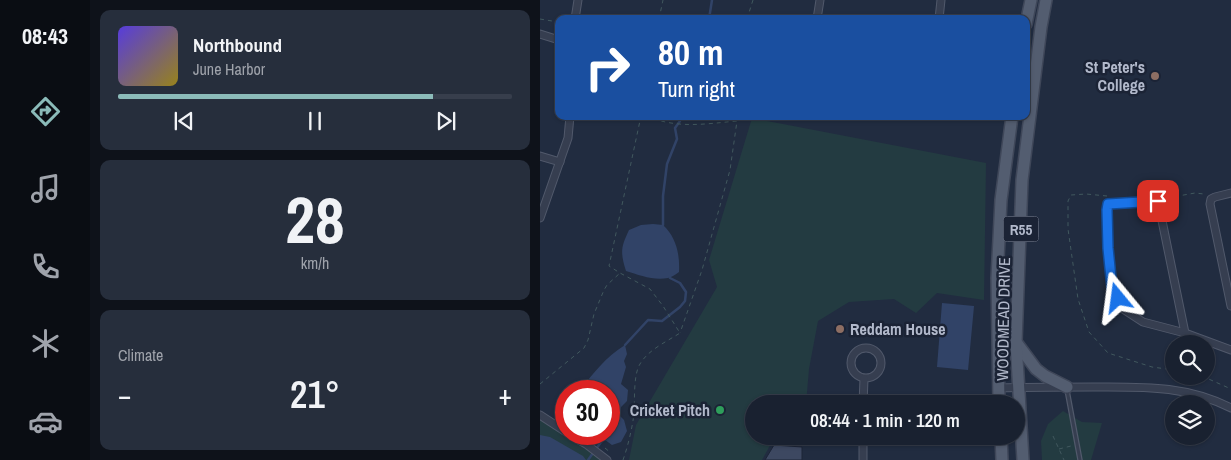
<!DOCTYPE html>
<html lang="en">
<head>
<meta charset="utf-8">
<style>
  body { margin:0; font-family:"Archivo Narrow",sans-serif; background:#262e3c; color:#f1f3f6; height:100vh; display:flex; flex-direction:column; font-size:19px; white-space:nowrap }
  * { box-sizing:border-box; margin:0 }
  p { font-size:16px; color:#9fa3ab }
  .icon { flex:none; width:28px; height:28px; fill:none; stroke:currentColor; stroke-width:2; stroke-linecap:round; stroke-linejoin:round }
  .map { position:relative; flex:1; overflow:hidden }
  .panel { display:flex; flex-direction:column; gap:10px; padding:10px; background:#0e121a; width:450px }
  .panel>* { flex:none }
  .guide { position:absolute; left:15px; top:15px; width:475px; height:105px; border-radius:10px; box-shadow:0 1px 4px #0004,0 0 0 1px #373e4c; background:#1a4fa0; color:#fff; overflow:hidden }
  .buttons { position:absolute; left:625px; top:335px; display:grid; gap:10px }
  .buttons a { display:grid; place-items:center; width:50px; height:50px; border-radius:50%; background:#192130; box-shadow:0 1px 4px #0004,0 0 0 1px #373e4c; font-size:25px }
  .speed { position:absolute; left:15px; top:380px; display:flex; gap:10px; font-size:25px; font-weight:700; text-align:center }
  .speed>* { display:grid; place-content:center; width:65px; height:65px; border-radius:50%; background:#192130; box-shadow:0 1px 4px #0004,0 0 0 1px #373e4c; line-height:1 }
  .speed .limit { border:8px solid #d22; background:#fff; color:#111 }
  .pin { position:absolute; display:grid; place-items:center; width:42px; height:42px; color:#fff; margin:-21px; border-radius:10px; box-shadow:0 2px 8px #0006 }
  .me { position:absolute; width:55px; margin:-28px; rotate:344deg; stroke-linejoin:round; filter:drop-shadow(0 0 4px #0008) }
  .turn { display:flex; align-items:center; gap:18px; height:105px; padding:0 20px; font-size:22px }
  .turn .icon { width:65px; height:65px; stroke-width:2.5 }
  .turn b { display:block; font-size:35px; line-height:42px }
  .big { font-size:38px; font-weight:600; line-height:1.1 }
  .panel .widget { flex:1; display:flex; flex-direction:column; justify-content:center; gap:8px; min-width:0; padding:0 18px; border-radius:10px; background:#262e3c }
  .panel .dial { align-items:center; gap:0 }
  .dial b { font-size:65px; line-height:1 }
  .song { display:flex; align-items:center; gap:15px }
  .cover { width:60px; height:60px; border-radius:8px; background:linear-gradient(135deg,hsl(250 70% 55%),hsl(50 70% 35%)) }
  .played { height:5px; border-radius:2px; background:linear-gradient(90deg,#8bbbb9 80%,#373e4c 80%) }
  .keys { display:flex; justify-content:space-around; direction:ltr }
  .heat { display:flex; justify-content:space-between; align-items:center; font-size:28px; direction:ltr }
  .trip { position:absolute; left:205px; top:395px; width:280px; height:50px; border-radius:25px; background:#192130; box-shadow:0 1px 4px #0004,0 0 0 1px #373e4c; font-weight:600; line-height:50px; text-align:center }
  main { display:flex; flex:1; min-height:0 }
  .menu { display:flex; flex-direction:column; width:90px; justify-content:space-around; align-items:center; background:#0a0d13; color:#9fa3ab }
  .menu .icon { width:35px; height:35px }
  .menu .current { color:#8bbbb9 }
  .menu b { font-size:22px; color:#f1f3f6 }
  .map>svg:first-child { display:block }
</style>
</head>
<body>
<main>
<nav class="menu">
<b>08:43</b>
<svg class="icon current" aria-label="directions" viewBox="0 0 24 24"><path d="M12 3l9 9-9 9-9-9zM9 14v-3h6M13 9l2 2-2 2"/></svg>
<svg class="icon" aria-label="music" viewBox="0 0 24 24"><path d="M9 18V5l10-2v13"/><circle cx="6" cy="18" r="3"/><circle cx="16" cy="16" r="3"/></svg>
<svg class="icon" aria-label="phone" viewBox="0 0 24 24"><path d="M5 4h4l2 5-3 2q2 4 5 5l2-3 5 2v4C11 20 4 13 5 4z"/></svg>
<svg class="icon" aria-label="climate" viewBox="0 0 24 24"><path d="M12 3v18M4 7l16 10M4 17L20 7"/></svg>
<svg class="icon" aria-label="car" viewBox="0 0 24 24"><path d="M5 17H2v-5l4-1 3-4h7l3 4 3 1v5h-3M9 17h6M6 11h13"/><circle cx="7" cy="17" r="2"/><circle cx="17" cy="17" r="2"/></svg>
</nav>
<section class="panel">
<div class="widget">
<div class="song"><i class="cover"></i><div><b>Northbound</b><p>June Harbor</p></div></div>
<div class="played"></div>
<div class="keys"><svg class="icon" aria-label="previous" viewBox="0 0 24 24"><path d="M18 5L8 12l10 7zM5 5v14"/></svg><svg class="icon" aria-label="pause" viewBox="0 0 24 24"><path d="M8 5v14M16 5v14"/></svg><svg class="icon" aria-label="next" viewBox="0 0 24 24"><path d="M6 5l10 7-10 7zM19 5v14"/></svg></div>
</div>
<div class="widget dial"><b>28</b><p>km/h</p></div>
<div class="widget"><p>Climate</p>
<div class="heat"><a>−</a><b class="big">21°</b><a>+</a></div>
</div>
</section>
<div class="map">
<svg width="691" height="460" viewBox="0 0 691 460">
  <rect width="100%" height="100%" fill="#212c40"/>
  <!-- green -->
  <g fill="#233b41">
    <path d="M212,118L446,163L444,300L397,293L376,313L354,299L309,302L278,321L269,369L266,404H214V436H264V439L234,438L222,460H89L96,425L177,287L169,260Z"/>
    <path d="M523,411L542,422L562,423L551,460H502L501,441L508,424Z"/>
    <path d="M0,420L57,456L60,460H0Z"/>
  </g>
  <!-- water -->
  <g fill="#314367">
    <path d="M113,224L123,225C136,237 140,254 139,272C136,274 132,277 128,278C114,281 99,275 86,271C80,252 81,247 89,230L101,225Z"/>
    <path d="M402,303L434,306L428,370L397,367Z"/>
    <path d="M85,345L87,354L84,361L86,367L81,384L88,390L87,401L81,407L80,416L84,420L87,431L81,442L72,445L57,434H69V391H40C52,374 66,357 85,345Z"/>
    <path d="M0,435L10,437L43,456L46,460H0Z"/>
  </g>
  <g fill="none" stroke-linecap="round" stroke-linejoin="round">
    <!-- stream -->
    <g stroke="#314367" stroke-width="2.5">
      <path d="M169,19L172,0"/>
      <path d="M123,225V196L127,164L137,139L135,128L140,121"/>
      <path d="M85,345L108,320L122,321L140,307L145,301L146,292L140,283L130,278"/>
      <path d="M48,460L64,438"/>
    </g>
  </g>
  <!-- building -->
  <path fill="#3d4861" stroke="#1d2537" d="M234,445L262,447V460H225Z"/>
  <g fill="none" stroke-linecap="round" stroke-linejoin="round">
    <!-- lane casing -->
    <g stroke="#51596b" stroke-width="5.5">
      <path id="lane" d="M527,390L540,460"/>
    </g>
    <!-- street casing -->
    <g stroke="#51596b" stroke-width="9">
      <g id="street">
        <path d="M35,19L38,0"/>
        <path d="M277,19L280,0"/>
        <path d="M399,19L401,0"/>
        <path d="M0,34L19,40"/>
        <path d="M0,156L20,162"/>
        <path d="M691,193L675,197L671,199L670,204L691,306"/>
        <path d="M0,218L28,138L30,116"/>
        <path d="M645,333L618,201L568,204L567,210L568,248L572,289L583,309L603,322L645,333L691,350"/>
        <circle cx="326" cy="363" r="15"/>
        <path d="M458,388C490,387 522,387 553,387C603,387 646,385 691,408"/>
        <path d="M323,404L324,379"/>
        <path d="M0,415L26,432"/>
        <path d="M29,434L46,444L67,460"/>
        <path d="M323,460V436"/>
      </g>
    </g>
    <!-- primary casing -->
    <g stroke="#3f4759" stroke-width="14">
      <g id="primary">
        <path d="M486,24L491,0"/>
        <path d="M476,342L496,369L505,376L527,387"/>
        <path d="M459,404L457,278L461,200L472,116"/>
        <path d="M461,436L462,460"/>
        <path d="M483,460L476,342L482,180L501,27L506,0"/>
      </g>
    </g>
    <!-- path -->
    <g stroke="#41585e" stroke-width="1" stroke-dasharray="4 4" stroke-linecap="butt">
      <path d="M0,19L12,21L19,25"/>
      <path d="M119,19L123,0"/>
      <path d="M207,19L213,0"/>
      <path d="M106,116C138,129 164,124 197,121L190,170L162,270L140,333"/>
      <path d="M567,196L546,194L531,195L528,201V229L538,299L549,332L568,353L612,367L634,370"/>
      <path d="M627,198L655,193L664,194"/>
      <path d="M662,376L691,389"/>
      <path d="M0,384L44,348L48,340L54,314L64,290L67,285L80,273"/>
      <path d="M513,436L524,460"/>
      <path d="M65,448L71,453"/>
      <path d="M519,449L531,446"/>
      <path d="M83,460C88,446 92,429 94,414C95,401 93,375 100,364C108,350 126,342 140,333L123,306L110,289L80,273L69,266L101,116"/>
    </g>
    <!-- lane -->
    <use href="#lane" stroke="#363e50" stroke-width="3"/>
    <!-- street -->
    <use href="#street" stroke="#363e50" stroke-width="7"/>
    <!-- primary -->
    <use href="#primary" stroke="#535d70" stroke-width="11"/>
  </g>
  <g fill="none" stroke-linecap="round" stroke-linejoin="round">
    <!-- route casing -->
    <g stroke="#114b97" stroke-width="12">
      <path id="route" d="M578,298L572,288L568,248L567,210L568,204L618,201"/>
    </g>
    <!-- route -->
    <use href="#route" stroke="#1a73e8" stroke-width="9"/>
  </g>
  <!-- markers -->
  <g fill="#8d6e63" stroke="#1b2335" stroke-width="2">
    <circle cx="615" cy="76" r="5"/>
    <circle cx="300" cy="329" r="5"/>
  </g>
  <circle fill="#2e9e5b" stroke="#1b2335" stroke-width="2" cx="180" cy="410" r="5"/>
  <g text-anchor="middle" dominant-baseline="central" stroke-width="5" stroke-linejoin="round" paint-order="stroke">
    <!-- shield labels -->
    <rect fill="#1b2335" stroke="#858c9e" stroke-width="1" x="463.5" y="216.5" width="35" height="25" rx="4"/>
    <g font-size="15" font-weight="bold" fill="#b2b9cb">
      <text x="481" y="229">R55</text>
    </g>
    <!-- poi labels -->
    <g font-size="16" font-weight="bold" fill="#b2b9cb" stroke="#1b2335" text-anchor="end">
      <text x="605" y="67">St Peter's<tspan x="605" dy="18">College</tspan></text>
      <text x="310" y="329" text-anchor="start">Reddam House</text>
      <text x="170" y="410">Cricket Pitch</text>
    </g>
    <!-- street labels -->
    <g font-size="16" fill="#b2b9cb" stroke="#1b2335">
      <text transform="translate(463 319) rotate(-89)">WOODMEAD DRIVE</text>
    </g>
  </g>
</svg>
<div class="buttons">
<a><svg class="icon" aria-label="search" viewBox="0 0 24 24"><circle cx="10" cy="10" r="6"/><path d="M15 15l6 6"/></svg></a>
<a><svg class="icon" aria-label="layers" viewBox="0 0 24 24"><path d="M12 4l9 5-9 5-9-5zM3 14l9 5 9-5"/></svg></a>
</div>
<div class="speed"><div class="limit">30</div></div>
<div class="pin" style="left:618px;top:201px;background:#d93025"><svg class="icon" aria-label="arrive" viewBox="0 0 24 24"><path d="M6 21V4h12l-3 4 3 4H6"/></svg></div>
<svg class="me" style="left:578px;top:298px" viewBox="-20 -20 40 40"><path d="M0-17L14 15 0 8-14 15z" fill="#1a73e8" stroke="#fff" stroke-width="4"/></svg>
<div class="trip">08:44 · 1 min · 120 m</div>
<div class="guide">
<div class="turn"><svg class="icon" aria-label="right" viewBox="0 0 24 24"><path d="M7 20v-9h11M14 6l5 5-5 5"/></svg><div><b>80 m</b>Turn right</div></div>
</div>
</div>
</main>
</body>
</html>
